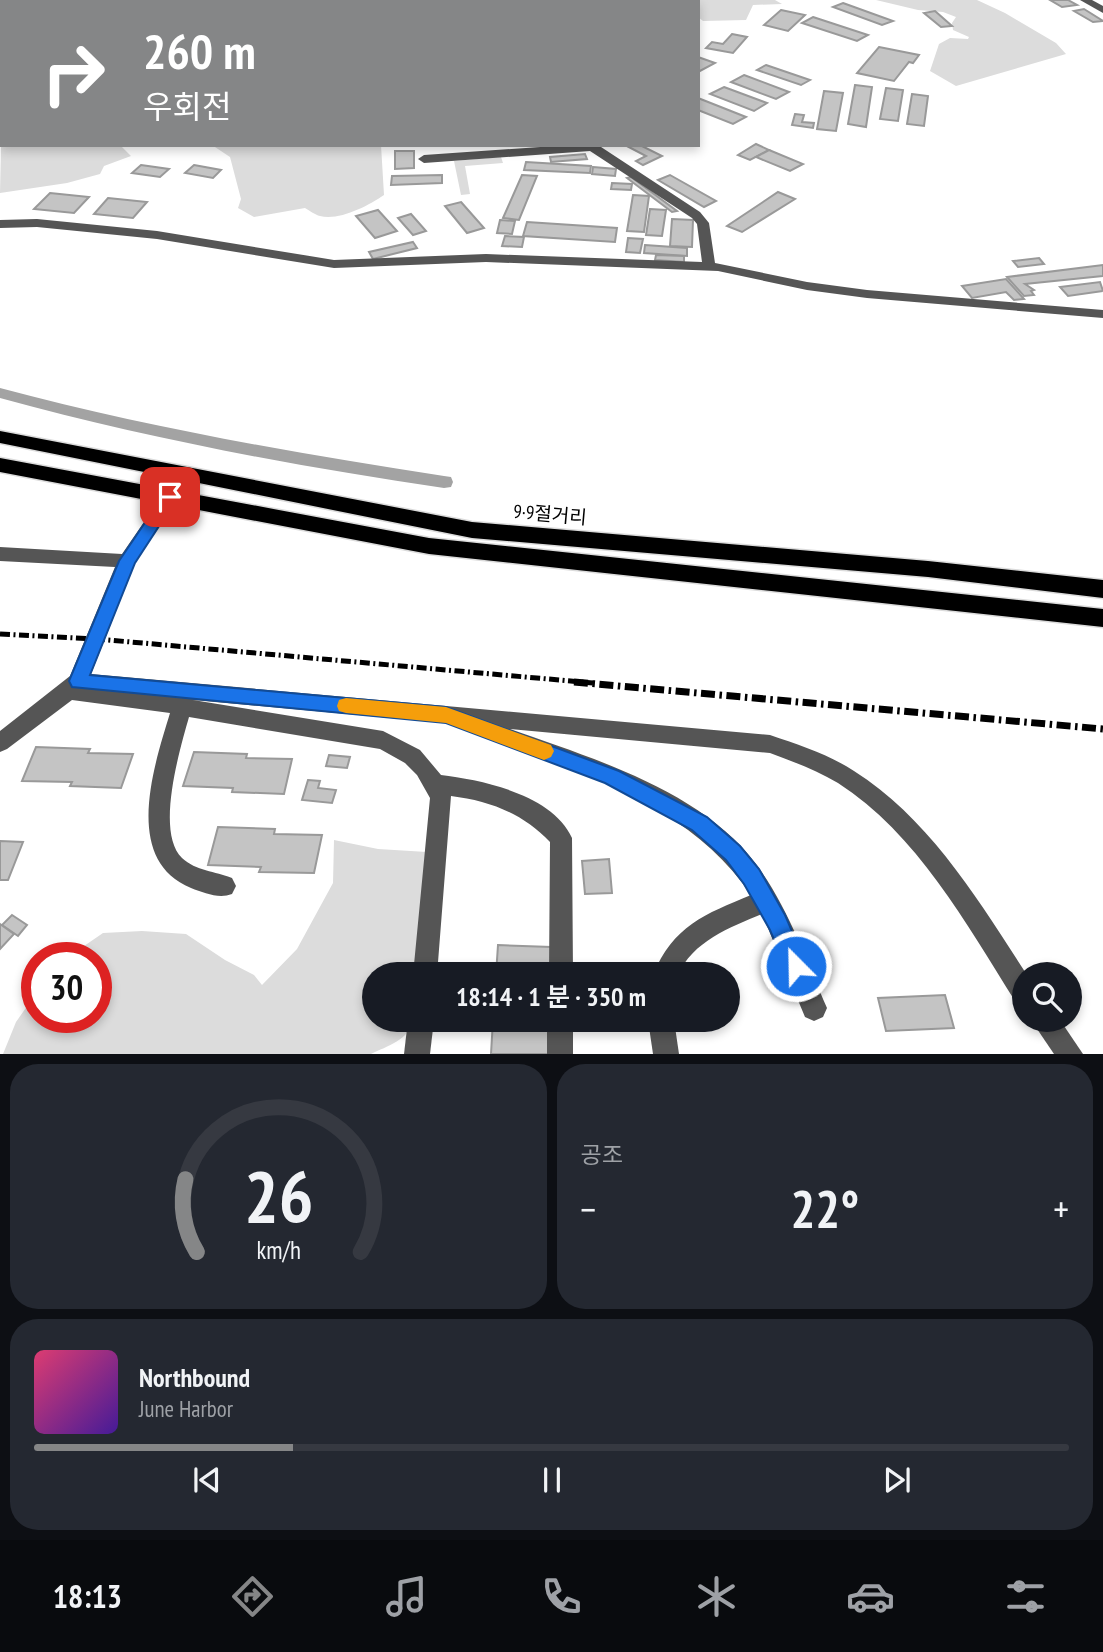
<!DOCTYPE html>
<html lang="ko">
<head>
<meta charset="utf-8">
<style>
  body { margin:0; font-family:"PT Sans Narrow","Noto Sans KR",sans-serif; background:#242831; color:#f1f3f6; height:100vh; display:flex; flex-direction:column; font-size:26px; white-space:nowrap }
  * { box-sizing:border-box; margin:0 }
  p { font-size:23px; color:#9ea1a6 }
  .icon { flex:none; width:38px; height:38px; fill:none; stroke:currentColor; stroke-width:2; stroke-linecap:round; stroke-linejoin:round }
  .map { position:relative; height:1054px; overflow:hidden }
  .sheet { display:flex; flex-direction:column; gap:10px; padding:10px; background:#0d0f14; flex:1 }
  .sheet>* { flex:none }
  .banner { position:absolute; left:0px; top:0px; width:700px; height:147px; box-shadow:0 4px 10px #0003; background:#858687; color:#fff; overflow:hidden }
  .buttons { position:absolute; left:1012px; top:962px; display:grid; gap:14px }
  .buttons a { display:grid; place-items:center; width:70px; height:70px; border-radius:50%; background:#171b24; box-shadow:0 4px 10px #0003; font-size:35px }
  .speed { position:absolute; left:21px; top:942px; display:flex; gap:14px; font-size:35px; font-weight:700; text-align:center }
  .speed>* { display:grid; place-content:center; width:91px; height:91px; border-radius:50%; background:#171b24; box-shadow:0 4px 10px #0003; line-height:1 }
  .speed .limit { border:10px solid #d22; background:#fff; color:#111 }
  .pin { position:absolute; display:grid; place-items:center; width:60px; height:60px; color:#fff; margin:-30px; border-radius:14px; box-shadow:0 4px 10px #0006 }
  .me { position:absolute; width:77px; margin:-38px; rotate:337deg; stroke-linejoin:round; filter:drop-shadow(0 0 5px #0008) }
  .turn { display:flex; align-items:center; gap:24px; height:147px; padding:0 28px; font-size:32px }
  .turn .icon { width:91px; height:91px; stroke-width:2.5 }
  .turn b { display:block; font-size:49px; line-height:60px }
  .big { font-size:52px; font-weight:600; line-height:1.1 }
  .sheet .card { flex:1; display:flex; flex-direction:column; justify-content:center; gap:10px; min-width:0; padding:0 24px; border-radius:28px; background:#242831 }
  .sheet .dial { align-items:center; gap:0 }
  .dial svg { height:182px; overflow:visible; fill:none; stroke:#363941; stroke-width:7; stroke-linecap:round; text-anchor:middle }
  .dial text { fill:#f1f3f6; stroke:none }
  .song { display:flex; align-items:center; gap:21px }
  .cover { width:84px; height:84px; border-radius:10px; background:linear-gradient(135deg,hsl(340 70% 55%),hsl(260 70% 35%)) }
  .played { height:7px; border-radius:4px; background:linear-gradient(90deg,#858687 25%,#363941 25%) }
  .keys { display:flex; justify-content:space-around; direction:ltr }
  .heat { display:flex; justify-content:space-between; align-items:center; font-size:38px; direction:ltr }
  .sheet .tiles { flex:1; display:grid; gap:10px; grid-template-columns:1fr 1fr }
  .card:last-child { grid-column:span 2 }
  .trip { position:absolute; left:362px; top:962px; width:378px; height:70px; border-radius:35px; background:#171b24; box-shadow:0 4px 10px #0003; font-weight:600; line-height:70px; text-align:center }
  .tabs { display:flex; height:112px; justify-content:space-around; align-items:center; background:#090b0e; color:#9ea1a6 }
  .tabs .icon { width:49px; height:49px }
  .tabs .active { color:#858687 }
  .tabs b { font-size:32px; color:#f1f3f6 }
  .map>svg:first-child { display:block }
</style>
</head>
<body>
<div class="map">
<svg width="1103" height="1054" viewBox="0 0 1103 1054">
  <rect width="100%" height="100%" fill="#fff"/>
  <!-- green -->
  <g fill="#dcdcdc">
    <path d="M523,0H775L782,4L753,5L746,20L703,21L698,17V2Z"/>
    <path d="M876,0H977L1005,13L1056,43L1066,54L956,86L930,71L939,44L950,38L968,39L969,37L953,30L952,23L956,17L943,12L918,10Z"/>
    <path d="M2,99V145H120L131,156L104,166L100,174L67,183L0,193Z"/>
    <path d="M212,145H381L384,195C368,206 339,221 320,216C315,215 309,210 305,208L254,217L238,208L241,199L230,157Z"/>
    <path d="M501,157L503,163L465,166L470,194L461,195L454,161Z"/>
    <path d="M334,840L378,849L427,852L416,975H374V1020H412C410,1040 387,1046 371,1054H3L16,1022L37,992V1017H96V957H68L103,933L142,931L186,934L225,960L254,975L262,985L297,949L333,883Z"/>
  </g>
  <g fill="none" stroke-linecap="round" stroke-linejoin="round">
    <!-- canal -->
    <path fill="#a3a3a3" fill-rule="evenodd" d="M0,388C146,427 294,453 444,476L451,477L453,482L451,487L444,488C294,466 146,438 0,398Z"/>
  </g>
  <!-- building -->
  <g fill="#c4c4c4" stroke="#999" stroke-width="2">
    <path d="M1050,0H1068L1077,5L1062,7Z"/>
    <path d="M843,3L893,21L882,25L833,7Z"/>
    <path d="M1084,9L1103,21L1093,22L1074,11Z"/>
    <path d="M781,10L805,15L788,31L764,25Z"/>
    <path d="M935,11L952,26L941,27L924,13Z"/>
    <path d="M813,17L868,35L857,41L802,23Z"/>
    <path d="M732,34L747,37L733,53L706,48L712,42L723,44Z"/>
    <path d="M879,47L919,55L913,63L909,62L894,81L857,73Z"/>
    <path d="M698,57L715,63L698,72Z"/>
    <path d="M766,65L810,80L801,85L757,70Z"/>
    <path d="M744,75L789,92L776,99L731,82Z"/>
    <path d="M855,85L872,87L866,127L848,124Z"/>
    <path d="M724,87L767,103L754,111L710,94Z"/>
    <path d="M886,88L903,90L898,121L880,119Z"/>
    <path d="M824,91L843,93L836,131L817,129Z"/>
    <path d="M912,94L928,96L924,126L907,124Z"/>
    <path d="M698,98L746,117L733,124L698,110Z"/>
    <path d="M795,114L804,115L802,122L814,123L813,128L792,125Z"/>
    <path d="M756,144L769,150L750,160L738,155Z"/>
    <path d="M625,145H640L662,156L643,165L636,161L646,156Z"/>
    <path d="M769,150L803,164L790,171L756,157Z"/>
    <path d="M395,151H414V168L395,169Z"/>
    <path d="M585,154L587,159L551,162L550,157Z"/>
    <path d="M526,162L591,166L590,173L524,170Z"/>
    <path d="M141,165L169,169L160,177L132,173Z"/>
    <path d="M194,165L221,170L213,178L185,173Z"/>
    <path d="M593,167L616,169L615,176L592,174Z"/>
    <path d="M442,175V183L391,185L392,176Z"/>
    <path d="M522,175L537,176L519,220L503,218Z"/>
    <path d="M670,175L716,201L704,207L658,180Z"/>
    <path d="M631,177L677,211L672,212L627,178Z"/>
    <path d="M612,183L632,184L631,190L611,189Z"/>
    <path d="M778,192L795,199L742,232L727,226Z"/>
    <path d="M50,193L89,197L74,213L34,209Z"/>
    <path d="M633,195L649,196L644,232L627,231Z"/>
    <path d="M108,198L147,202L133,218L94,214Z"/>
    <path d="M461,202L484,228L467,233L445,206Z"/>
    <path d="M650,209L666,210L662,236L646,235Z"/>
    <path d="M378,210L397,231L375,238L356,216Z"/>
    <path d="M411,214L426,231L413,235L398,218Z"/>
    <path d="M672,219L693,220L692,247L670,246Z"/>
    <path d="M500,220L515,221L512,234L497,233Z"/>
    <path d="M527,222L617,228L615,242L523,236Z"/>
    <path d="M505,236L524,237L522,247L502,246Z"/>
    <path d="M628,238L643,239L640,253L626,252Z"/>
    <path d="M413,242L417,248L373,259L369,252Z"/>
    <path d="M645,245L687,248V256L644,253Z"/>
    <path d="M656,255L684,256V262L655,260Z"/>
    <path d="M1039,258L1044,264L1018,267L1013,261Z"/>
    <path d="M1103,265V276L1025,284L1034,290L1031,291L1034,295L1024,296L1007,277Z"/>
    <path d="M1006,279L1024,299L1014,300L1006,292L972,298L962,286Z"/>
    <path d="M1100,282L1103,291L1068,296L1060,287Z"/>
    <path d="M36,747L90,749L88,753L133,754L121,788L70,786L72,782L22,781Z"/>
    <path d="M194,752L247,754L246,758L292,759L284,794L232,792L233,788L183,786Z"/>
    <path d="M329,755L350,757L347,768L326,766Z"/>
    <path d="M308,780L320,781L318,788L336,790L332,803L302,800Z"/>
    <path d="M218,827L275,829L274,834L322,835L314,873L259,872L261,867L208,865Z"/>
    <path d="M0,841L23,842L8,880H0Z"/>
    <path d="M609,859L612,893L585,894L582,861Z"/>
    <path d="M12,915L27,925L18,936L2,925Z"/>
    <path d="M0,924L14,934L0,949Z"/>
    <path d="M498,945L551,947V975H496Z"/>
    <path d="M945,995L954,1028L886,1031L878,998Z"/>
    <path d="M493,1020H549L548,1054H491Z"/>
  </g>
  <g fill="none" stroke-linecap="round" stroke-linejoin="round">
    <!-- highway casing -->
    <g stroke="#dbdbdb" stroke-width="3">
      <g id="highway">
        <path d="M0,431L472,522L928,561L1103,580V598L928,577L472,538L0,443Z"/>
        <path d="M0,458L429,538L1103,609V627L429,554L0,472Z"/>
      </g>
    </g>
    <!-- minor -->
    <g fill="#555" fill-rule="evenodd">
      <path d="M9,0H20L8,2Z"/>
      <path d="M303,0H313L314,2H304Z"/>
      <path d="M1080,0H1092L1103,6V13Z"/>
      <rect x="0" y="31" width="2" height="6"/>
      <rect x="0" y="55" width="2" height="6"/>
      <path d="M569,145H598L700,212L709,223L715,263L807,282L867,290L1103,310V318L867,298L807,290L718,271L486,262L334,268L157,239L37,227L0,228V220L37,219L157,231L334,260L486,254L702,262L697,224L692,218L590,151L424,163L418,159L424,155Z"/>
      <path d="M170,491L179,497L135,563L91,674L770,735C799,745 828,754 854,771C930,819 979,901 1027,975H1024V1004L1015,1001C966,923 917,834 838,783C816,770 794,762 770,753L510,729C592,758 702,791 756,864C788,907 806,959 827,1008L823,1017L814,1021L805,1017L762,914C730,927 692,942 678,975H653C673,926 705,914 751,895C686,798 563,767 459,728L457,724L193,700L383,731L420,750L441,775C483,780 553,795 572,838L573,975H549L550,842C522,813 490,801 451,796L437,975H413L430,798L417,775L405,763L380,749L189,717C180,749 155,832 182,858C196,871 215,871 232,878L236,886L232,894C219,899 204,893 191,888C122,860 154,766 170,713L72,700L7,749L0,752V731L70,676L115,567L0,561V547L122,554L164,493Z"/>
      <path d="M408,1020H434L430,1054H404Z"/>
      <rect x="547" y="1020" width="26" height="34"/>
      <path d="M648,1020H674L679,1054H653Z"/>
      <path d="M1031,1020H1060L1083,1054H1054Z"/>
    </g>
    <!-- highway -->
    <use href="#highway" fill="#000" fill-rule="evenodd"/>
    <!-- rail-far1 -->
    <path stroke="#000" stroke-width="5" stroke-dasharray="10 3.5 2 3.5" stroke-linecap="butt" d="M0,634L97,639L593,683"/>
    <!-- rail -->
    <path stroke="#000" stroke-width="7" stroke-dasharray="14 4.5 2.5 4.5" stroke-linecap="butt" d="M574,682L1103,729"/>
  </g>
  <!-- route -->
  <path fill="#1a73e8" stroke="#114b97" stroke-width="2" d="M170,492L178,497L135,563L90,675L446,707L619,771L707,817L740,846L759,869L785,915L807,966L804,973L796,977L788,973L770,930L744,884L726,860L692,830L605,783L446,723L72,687L69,681L119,561L165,493Z"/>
  <!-- slow -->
  <path fill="#f59e0b" d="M346,698L446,707L551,745L554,751L551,757L544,760L446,723L346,713L339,711L337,706L339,700Z"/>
  <g text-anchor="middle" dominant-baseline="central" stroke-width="5" stroke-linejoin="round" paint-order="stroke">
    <!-- street labels -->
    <g font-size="19" fill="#000" stroke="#fff">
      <text transform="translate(550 514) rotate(5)">9·9절거리</text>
    </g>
  </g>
</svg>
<div class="buttons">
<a><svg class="icon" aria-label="search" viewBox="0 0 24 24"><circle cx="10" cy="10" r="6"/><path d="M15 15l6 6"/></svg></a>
</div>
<div class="speed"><div class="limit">30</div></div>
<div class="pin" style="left:170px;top:497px;background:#d93025"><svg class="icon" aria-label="arrive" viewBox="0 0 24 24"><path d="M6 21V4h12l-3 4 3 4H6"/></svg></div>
<svg class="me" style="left:796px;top:966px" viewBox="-20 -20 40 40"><circle r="17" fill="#1a73e8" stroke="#fff" stroke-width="3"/><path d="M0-11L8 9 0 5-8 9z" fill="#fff"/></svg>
<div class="trip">18:14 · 1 분 · 350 m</div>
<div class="banner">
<div class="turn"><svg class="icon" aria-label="right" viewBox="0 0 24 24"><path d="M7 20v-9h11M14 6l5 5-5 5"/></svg><div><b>260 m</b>우회전</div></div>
</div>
</div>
<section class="sheet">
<div class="tiles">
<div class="card dial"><svg viewBox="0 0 100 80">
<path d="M14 69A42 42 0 1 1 86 69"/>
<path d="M14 69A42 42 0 0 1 9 37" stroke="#858687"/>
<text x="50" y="56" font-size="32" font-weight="700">26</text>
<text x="50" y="72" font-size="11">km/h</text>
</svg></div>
<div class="card"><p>공조</p>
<div class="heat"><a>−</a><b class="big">22°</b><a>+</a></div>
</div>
<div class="card">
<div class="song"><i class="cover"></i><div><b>Northbound</b><p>June Harbor</p></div></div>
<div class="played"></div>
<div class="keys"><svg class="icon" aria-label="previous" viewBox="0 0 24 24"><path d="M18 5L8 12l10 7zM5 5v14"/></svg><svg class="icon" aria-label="pause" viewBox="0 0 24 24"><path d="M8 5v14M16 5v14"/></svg><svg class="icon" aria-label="next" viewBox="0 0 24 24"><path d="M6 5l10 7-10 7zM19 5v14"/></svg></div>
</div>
</div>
</section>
<nav class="tabs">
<b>18:13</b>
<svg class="icon active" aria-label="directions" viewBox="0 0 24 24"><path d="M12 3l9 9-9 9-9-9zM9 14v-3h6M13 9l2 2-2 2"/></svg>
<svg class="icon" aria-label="music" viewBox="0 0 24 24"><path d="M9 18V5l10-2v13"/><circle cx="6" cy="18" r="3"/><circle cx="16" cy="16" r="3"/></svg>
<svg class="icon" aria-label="phone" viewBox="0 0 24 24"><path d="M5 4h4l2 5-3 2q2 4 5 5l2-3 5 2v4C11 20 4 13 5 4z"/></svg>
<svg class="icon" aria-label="climate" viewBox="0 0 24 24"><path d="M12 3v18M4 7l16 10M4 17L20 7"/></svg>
<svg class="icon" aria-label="car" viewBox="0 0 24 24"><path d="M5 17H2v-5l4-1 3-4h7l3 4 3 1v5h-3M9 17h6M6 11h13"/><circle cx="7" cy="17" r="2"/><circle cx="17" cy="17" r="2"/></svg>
<svg class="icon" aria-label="filters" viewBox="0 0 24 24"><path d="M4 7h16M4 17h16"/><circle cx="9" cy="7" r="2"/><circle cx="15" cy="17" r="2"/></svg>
</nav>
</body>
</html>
